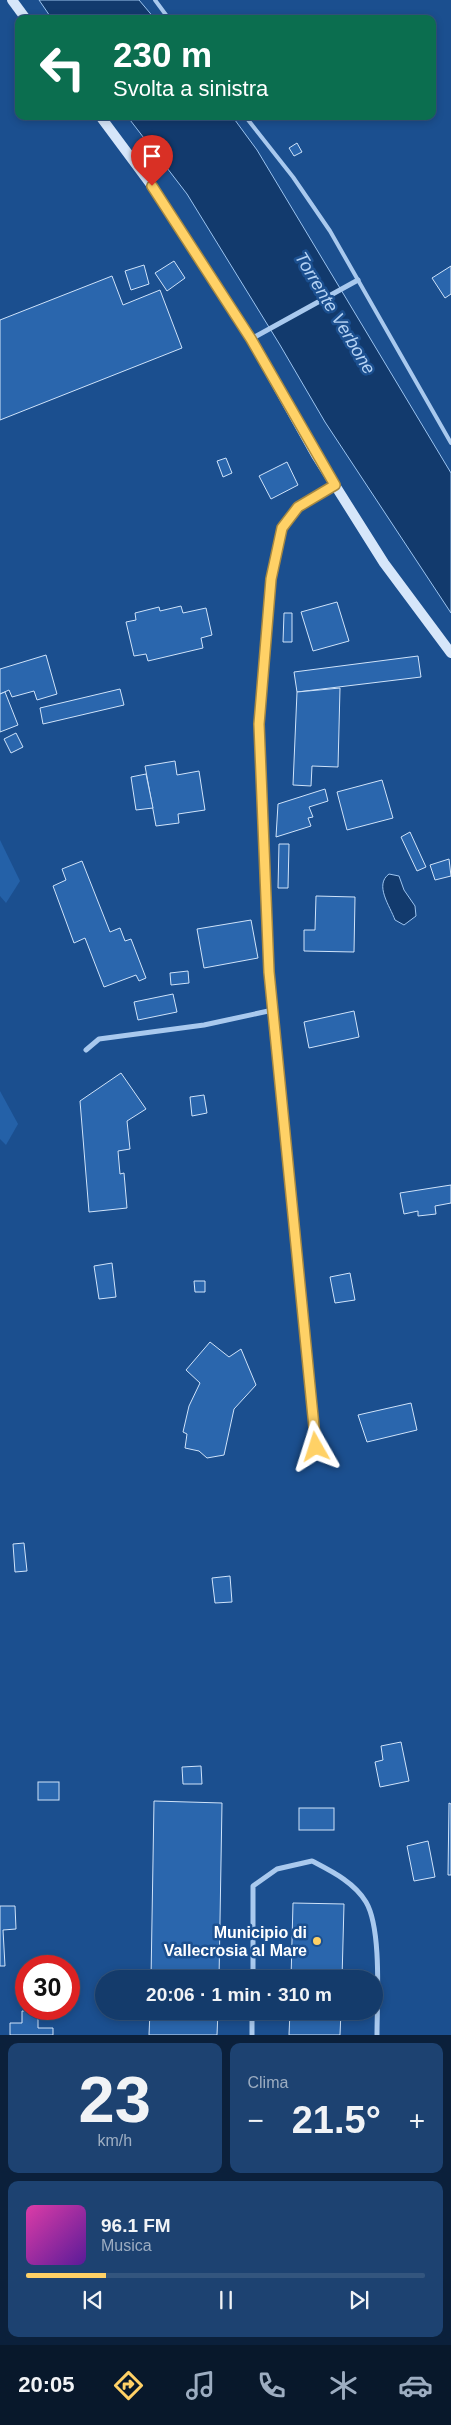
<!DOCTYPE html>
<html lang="it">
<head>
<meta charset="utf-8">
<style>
  body { margin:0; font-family:Helvetica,sans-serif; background:#1d4271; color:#f1f3f6; height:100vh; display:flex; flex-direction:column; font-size:19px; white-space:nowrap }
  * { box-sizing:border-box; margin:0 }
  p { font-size:16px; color:#9dadc1 }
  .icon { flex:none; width:28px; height:28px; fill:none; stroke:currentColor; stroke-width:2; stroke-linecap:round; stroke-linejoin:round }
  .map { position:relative; height:2035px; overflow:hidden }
  .sheet { display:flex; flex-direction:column; gap:8px; padding:8px; background:#0b203b; flex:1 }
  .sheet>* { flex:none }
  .hud { position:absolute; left:15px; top:15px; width:421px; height:105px; border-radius:10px; box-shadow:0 2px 8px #0003,0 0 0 1px #33557e; background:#0b6e4f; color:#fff; overflow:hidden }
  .speed { position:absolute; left:15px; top:1955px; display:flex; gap:10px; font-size:25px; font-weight:700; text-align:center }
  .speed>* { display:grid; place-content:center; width:65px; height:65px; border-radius:50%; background:#143b6b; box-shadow:0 2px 8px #0003,0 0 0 1px #33557e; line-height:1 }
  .speed .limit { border:8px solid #d22; background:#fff; color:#111 }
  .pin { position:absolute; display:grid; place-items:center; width:42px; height:42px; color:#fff; margin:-51px -21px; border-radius:50% 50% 50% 0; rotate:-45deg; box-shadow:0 0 5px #0007 }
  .pin .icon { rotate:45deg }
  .me { position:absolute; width:55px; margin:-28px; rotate:354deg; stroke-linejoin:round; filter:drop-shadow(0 0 4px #0008) }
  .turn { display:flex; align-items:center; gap:18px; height:105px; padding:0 15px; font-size:22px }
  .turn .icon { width:65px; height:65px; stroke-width:2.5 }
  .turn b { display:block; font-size:35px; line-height:42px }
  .big { font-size:38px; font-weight:600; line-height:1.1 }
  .sheet .card { flex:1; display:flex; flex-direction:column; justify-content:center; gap:8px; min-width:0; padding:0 18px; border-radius:10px; background:#1d4271 }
  .sheet .dial { align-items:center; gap:0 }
  .dial b { font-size:65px; line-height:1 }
  .song { display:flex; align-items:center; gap:15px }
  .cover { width:60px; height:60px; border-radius:8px; background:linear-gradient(135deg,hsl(320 70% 55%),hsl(270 70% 35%)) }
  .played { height:5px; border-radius:2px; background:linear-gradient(90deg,#ffd166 20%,#33557e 20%) }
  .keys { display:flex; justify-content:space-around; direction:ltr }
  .heat { display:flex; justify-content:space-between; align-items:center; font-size:28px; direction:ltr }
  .sheet .tiles { flex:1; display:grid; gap:8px; grid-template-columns:1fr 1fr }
  .card:last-child { grid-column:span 2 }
  .trip { position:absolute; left:95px; top:1970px; width:288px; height:50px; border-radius:25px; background:#143b6b; box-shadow:0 2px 8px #0003,0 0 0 1px #33557e; font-weight:600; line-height:50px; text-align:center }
  .tab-bar { display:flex; height:80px; justify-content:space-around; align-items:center; background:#08182b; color:#9dadc1 }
  .tab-bar .icon { width:35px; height:35px }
  .tab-bar .on { color:#ffd166 }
  .tab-bar b { font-size:22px; color:#f1f3f6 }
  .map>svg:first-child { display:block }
</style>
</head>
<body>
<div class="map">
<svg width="451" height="2035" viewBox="0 0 451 2035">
  <rect width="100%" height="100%" fill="#1b4f8f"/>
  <!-- green -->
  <g fill="#2461a8">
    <path d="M0,840L20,881L6,903L0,896Z"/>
    <path d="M0,1091L18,1124L6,1145L0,1139Z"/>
  </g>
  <!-- water -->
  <g fill="#123a6d" stroke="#9cc4f0">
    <path d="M39,0H139L155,19H52Z"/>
    <path d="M127,116H232L257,150L451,473V613L325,422L280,345L187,194Z"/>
    <path d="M389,874L399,876L404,890L415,906L416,916L404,925L395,920C390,906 374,885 389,874Z"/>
  </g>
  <!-- building -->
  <g fill="#2a66ad" stroke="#cfe3fa">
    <path d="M297,143L302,152L294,156L289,148Z"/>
    <path d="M174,261L185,278L167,291L155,273Z"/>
    <path d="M144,265L149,284L131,290L125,271Z"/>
    <path d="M451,266V294L445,298L432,278Z"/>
    <path d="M112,276L123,305L160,290L182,348L0,420V320Z"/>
    <path d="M226,458L232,473L223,477L217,461Z"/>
    <path d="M287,462L298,485L271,499L259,476Z"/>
    <path d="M337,602L349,641L313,651L301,612Z"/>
    <path d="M181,606L183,613L206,608L212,635L201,638L203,648L148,661L146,654L134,656L126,622L136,620L135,613L159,607L160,611Z"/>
    <path d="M284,613H292V642H283Z"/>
    <path d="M46,655L57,694L37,700L34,691L12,697L9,690L0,694V669Z"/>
    <path d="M418,656L421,677L297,692L294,672Z"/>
    <path d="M340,688L338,767L312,766L311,786L293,785L297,692Z"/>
    <path d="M120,689L124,705L43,724L40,708Z"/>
    <path d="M5,692L18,725L0,732V694Z"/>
    <path d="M16,733L23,747L11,753L4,739Z"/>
    <path d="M175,761L177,775L199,771L205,810L178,814L179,823L156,826L145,766Z"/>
    <path d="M146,774L153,808L136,810L131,777Z"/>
    <path d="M382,780L393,818L347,830L337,792Z"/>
    <path d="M325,789L328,801L309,807L313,817L308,818L311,826L276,837L278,804Z"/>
    <path d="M410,832L426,867L417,871L401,837Z"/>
    <path d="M279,844H289L288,888H278Z"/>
    <path d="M449,859L451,876L435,880L430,865Z"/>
    <path d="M82,861L110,932L120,928L125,941L131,939L146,978L139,981L136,975L104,987L85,938L74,943L53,886L66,880L62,869Z"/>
    <path d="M316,896L355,897L354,952L304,951V930H315Z"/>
    <path d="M251,920L258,958L204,968L197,929Z"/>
    <path d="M188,971L189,983L171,985L170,973Z"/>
    <path d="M173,994L177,1012L138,1020L134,1002Z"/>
    <path d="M354,1011L359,1037L309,1048L304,1022Z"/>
    <path d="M121,1073L146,1109L127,1121L130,1149L118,1151L120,1174L124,1173L127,1208L89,1212L80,1101Z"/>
    <path d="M204,1095L207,1113L192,1116L190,1097Z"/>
    <path d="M451,1185V1203L435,1206L436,1214L418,1216V1211L404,1214L400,1193Z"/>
    <path d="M112,1263L116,1297L99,1299L94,1266Z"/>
    <path d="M350,1273L355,1300L335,1303L330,1277Z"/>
    <path d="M194,1281H205V1292H195Z"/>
    <path d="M210,1342L229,1357L241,1349L256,1385L234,1409L224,1455L207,1458L199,1451L185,1448L187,1434L183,1432L189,1406L200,1383L186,1370Z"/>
    <path d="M411,1403L417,1430L367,1442L358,1415Z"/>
    <path d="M24,1543L27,1571L15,1572L13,1544Z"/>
    <path d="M230,1576L232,1602L215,1603L212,1578Z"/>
    <path d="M401,1742L409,1781L380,1787L375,1762L383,1760L381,1746Z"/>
    <path d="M201,1766L202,1784H183L182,1767Z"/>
    <rect x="38" y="1782" width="21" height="18"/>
    <path d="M154,1801L222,1803L219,1979H151Z"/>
    <path d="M449,1803L451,1804V1875H448Z"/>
    <rect x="299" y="1808" width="35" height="22"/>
    <path d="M428,1841L435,1877L414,1881L407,1846Z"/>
    <path d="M293,1903L344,1904L342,1979H291Z"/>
    <path d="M0,1906H15L16,1929L3,1930L5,1966H0Z"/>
    <path d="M22,2011H38V2028H53V2035H10V2023H22Z"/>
    <path d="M150,2011H218L217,2035H149Z"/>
    <path d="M290,2011H341L340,2035H289Z"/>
  </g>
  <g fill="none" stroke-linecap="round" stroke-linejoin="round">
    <!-- service -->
    <g stroke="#a9c9ee" stroke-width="4">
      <path d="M155,0L169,19"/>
      <path d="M245,116L293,177L330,231L451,443"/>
    </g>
    <!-- minor -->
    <g stroke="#a9c9ee" stroke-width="5">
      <path d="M251,339L358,280"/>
      <path d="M86,1050L99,1039L204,1025L273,1010"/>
      <path d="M315,1447L269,972L259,724L271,579L283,528L298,507L335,486"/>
      <path d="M253,1979V1886L277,1869L312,1861C331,1871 354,1882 366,1902C382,1929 377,2002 377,2035"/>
      <path d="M252,2035V2011"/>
    </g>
    <!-- secondary -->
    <g stroke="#d6e6fa" stroke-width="10">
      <path d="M12,0L26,19"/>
      <path d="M100,116L152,186L251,339L316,455L384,563L451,653"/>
    </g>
  </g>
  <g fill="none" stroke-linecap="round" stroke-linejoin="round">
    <!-- route casing -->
    <g stroke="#a68842" stroke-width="12">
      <path id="route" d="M152,186L251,339L335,485L298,507L282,528L271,579L259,724L269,972L316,1447"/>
    </g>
    <!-- route -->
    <use href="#route" stroke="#ffd166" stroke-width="9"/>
  </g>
  <!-- markers -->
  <circle fill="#ffd166" stroke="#1b4f8f" stroke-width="2" cx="317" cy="1941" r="5"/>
  <g text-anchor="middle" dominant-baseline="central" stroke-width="5" stroke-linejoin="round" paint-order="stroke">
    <!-- poi labels -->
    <g font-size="16" font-weight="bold" fill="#fff" stroke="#1b4f8f" text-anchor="end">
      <text x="307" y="1932">Municipio di<tspan x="307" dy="18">Vallecrosia al Mare</tspan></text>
    </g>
    <!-- water labels -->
    <g font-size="18" font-style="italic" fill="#b5d3f5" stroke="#1b4f8f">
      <text transform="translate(335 313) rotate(59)">Torrente Verbone</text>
    </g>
  </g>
</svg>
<div class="speed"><div class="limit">30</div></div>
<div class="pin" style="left:152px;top:186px;background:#d93025"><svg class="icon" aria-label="arrive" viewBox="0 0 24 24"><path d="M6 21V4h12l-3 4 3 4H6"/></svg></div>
<svg class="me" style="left:316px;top:1447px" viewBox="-20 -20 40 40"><path d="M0-17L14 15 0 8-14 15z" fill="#ffd166" stroke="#fff" stroke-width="4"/></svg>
<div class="trip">20:06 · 1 min · 310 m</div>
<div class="hud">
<div class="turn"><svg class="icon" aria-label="left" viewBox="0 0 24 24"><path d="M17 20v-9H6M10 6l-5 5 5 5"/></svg><div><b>230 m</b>Svolta a sinistra</div></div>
</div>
</div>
<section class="sheet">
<div class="tiles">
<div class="card dial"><b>23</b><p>km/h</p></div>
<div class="card"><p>Clima</p>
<div class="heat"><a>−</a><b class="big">21.5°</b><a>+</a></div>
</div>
<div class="card">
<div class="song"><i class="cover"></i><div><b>96.1 FM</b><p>Musica</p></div></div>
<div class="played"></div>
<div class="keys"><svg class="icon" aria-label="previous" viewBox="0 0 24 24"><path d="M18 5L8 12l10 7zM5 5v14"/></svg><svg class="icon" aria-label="pause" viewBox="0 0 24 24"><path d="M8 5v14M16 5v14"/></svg><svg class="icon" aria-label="next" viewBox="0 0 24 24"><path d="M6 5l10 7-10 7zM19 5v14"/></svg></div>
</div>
</div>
</section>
<nav class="tab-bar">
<b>20:05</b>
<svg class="icon on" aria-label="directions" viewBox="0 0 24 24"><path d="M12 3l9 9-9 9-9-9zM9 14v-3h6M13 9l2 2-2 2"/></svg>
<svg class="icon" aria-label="music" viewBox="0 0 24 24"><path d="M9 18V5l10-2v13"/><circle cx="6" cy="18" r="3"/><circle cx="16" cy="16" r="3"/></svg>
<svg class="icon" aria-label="phone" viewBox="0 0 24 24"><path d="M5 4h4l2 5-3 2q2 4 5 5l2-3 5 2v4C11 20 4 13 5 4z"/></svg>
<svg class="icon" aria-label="climate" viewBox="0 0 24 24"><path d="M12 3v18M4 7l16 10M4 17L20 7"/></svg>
<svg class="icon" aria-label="car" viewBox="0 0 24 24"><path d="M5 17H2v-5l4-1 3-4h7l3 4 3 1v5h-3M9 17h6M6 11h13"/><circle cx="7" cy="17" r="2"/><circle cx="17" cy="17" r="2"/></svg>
</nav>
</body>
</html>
